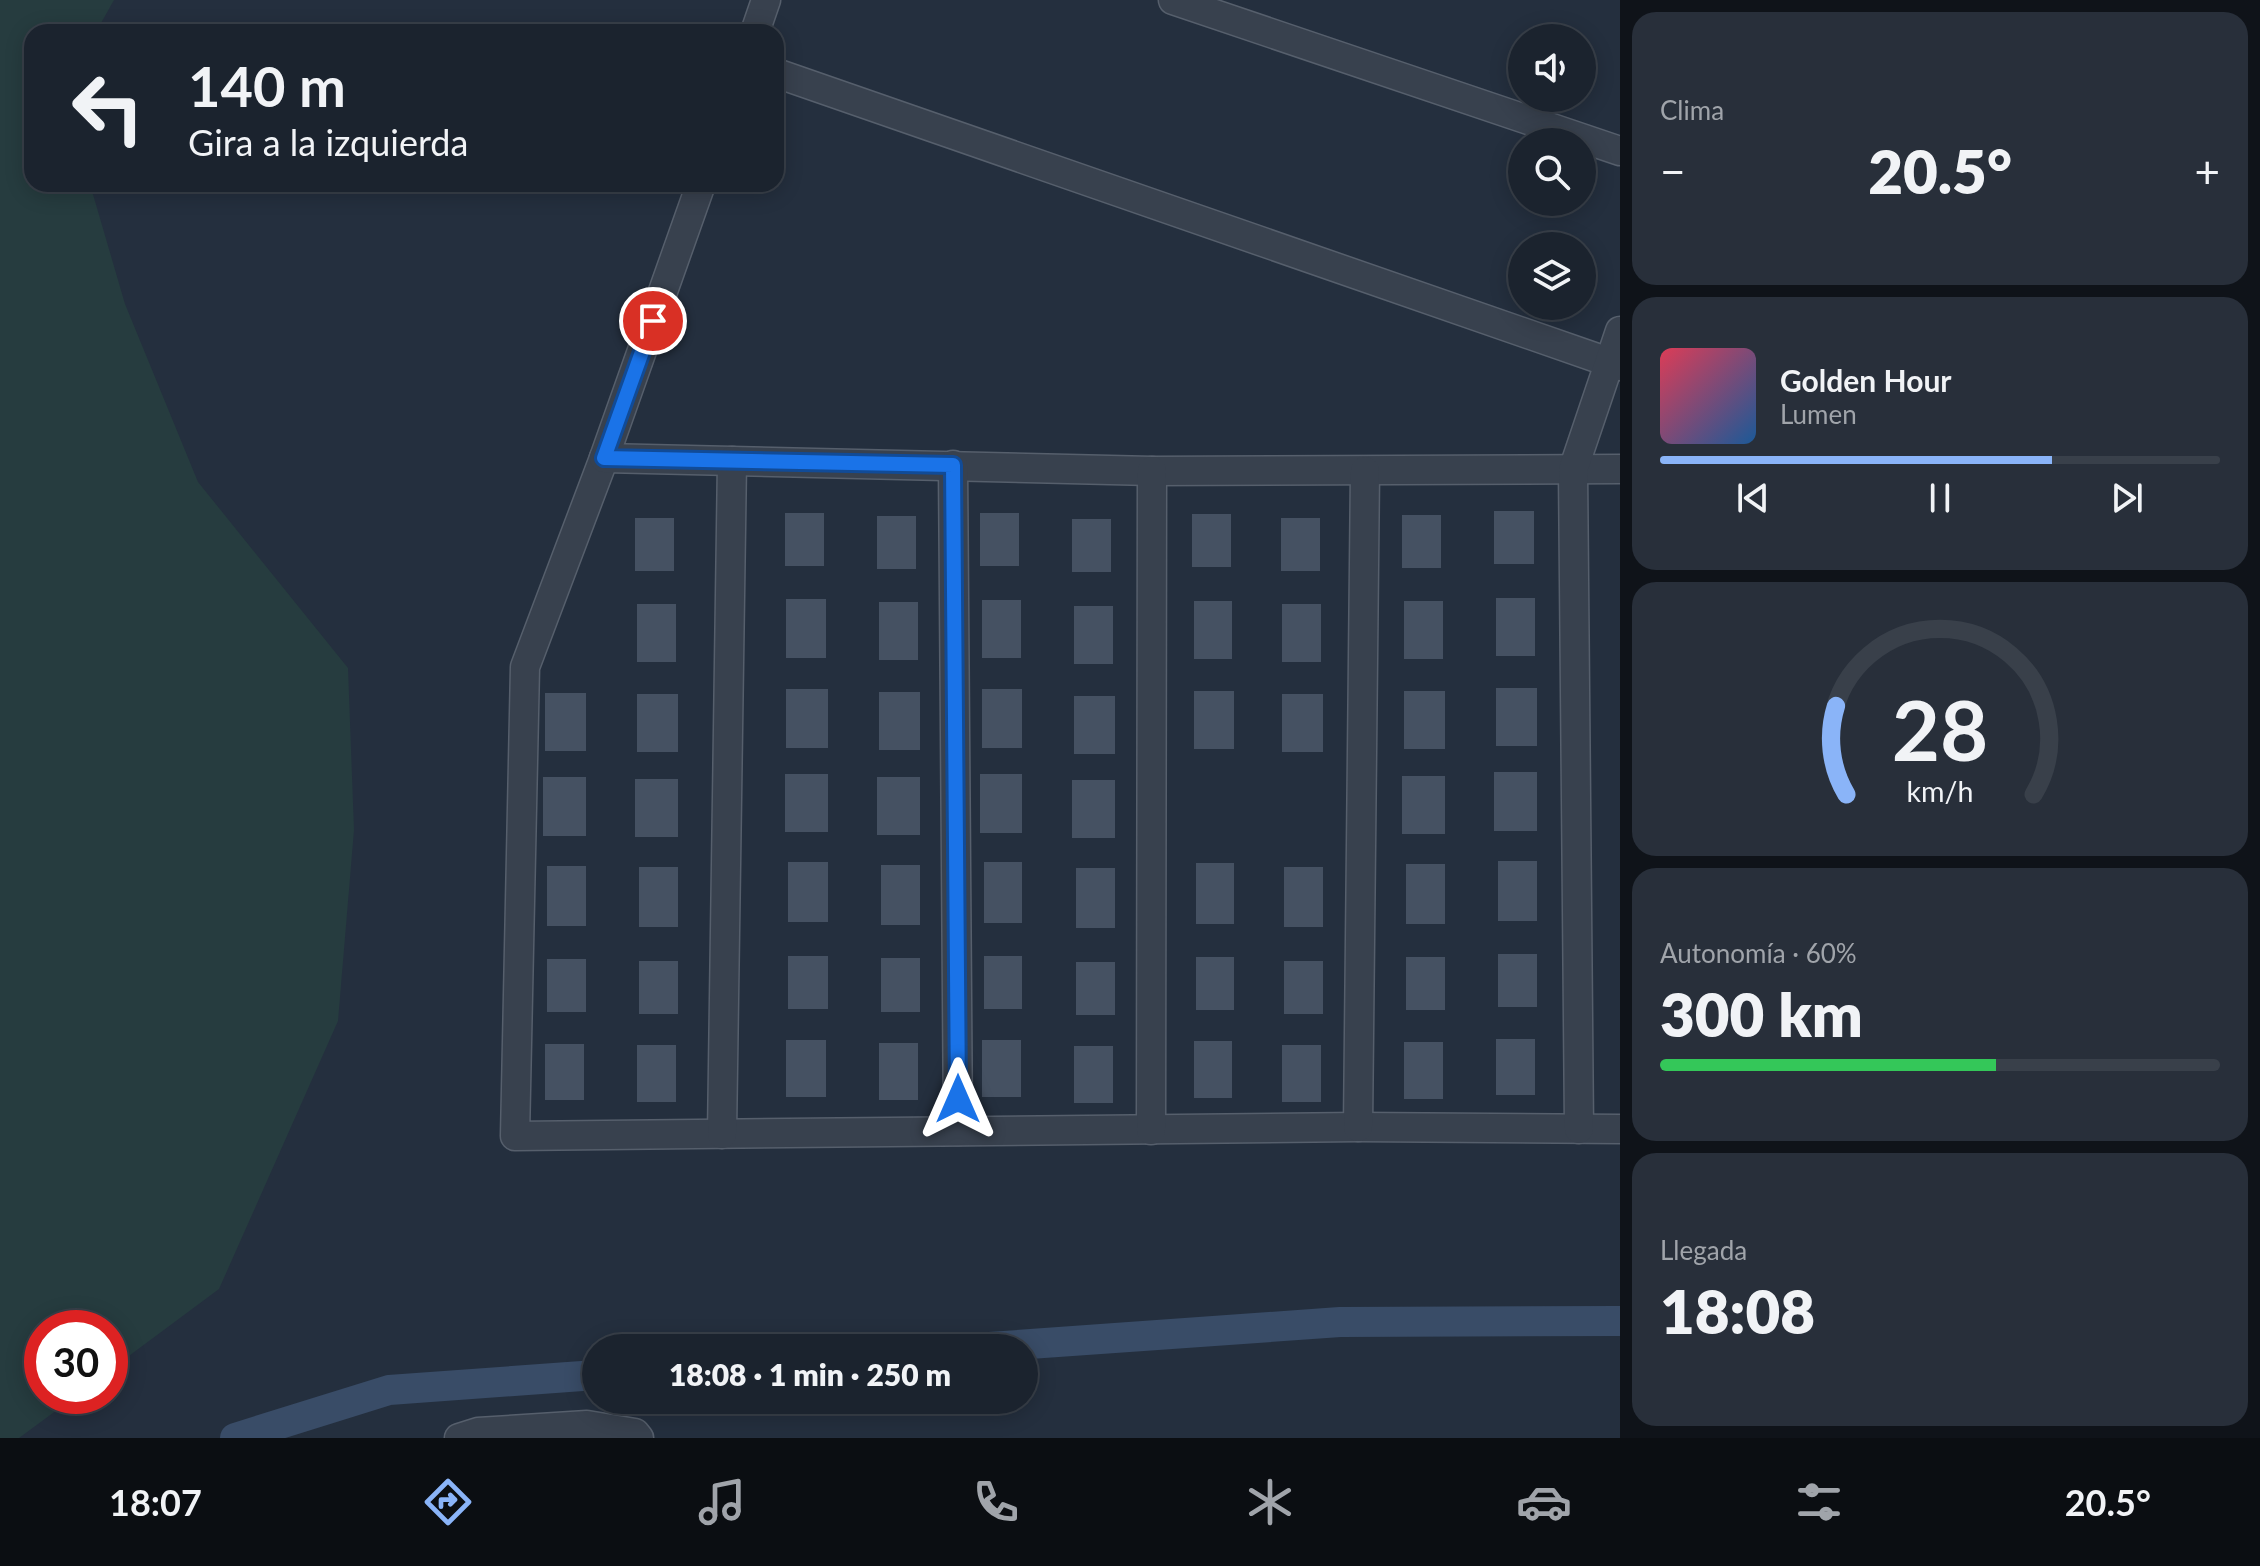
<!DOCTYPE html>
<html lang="es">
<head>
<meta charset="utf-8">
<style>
  body { margin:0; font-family:Lato,sans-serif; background:#282f3a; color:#f1f3f6; height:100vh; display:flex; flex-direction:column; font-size:30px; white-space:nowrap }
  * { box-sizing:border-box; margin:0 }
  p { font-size:26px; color:#a0a4aa }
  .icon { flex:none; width:44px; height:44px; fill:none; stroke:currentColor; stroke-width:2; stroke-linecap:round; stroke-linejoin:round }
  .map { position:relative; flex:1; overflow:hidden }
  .sheet { display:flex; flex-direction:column; gap:12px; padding:12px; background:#0f1319; width:640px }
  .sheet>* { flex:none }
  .hud { position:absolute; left:24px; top:24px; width:760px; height:168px; border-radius:24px; box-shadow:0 4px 20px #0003,0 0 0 2px #39404a; background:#1b232e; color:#f1f3f6; overflow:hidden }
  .tools { position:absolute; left:1508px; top:24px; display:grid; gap:16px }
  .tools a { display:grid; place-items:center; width:88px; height:88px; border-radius:50%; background:#1b232e; box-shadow:0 4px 20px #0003,0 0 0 2px #39404a; font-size:40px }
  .speed { position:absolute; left:24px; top:1310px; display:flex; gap:16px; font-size:40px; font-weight:700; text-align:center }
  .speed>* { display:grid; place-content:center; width:104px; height:104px; border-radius:50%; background:#1b232e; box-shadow:0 4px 20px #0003,0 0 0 2px #39404a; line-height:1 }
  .speed .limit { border:12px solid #d22; background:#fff; color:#111 }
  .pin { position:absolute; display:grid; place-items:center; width:68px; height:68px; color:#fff; margin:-34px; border:4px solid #fff; border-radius:50%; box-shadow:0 2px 8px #0007 }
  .me { position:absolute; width:88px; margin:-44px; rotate:0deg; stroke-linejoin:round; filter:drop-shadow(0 0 6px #0008) }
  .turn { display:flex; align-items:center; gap:28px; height:168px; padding:0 32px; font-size:36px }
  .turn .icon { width:104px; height:104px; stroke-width:2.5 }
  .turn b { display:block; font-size:56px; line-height:68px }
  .big { font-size:60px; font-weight:800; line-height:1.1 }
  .sheet .widget { flex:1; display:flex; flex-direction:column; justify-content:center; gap:12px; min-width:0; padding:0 28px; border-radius:24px; background:#282f3a }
  .sheet .dial { align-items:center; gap:0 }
  .dial svg { height:208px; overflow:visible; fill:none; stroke:#39404a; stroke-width:7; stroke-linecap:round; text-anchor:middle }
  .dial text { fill:#f1f3f6; stroke:none }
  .song { display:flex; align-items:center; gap:24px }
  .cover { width:96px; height:96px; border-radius:12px; background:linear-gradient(135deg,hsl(350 70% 55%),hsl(210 70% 35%)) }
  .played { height:8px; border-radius:4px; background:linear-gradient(90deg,#8ab4f8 70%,#39404a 70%) }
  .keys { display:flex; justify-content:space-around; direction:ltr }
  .heat { display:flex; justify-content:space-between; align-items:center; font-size:44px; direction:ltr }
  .charge { height:12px; border-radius:6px; background:linear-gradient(90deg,#34c759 60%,#39404a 0) }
  .trip { position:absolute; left:582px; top:1334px; width:456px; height:80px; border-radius:40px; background:#1b232e; box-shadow:0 4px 20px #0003,0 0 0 2px #39404a; font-weight:800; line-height:80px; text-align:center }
  .menu { display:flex; height:128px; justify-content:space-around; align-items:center; background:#0b0e12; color:#a0a4aa }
  .menu .icon { width:56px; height:56px }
  .menu .current { color:#8ab4f8 }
  .menu b { font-size:36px; color:#f1f3f6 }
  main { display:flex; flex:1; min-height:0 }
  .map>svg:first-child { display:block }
</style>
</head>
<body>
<main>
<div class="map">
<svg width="1620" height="1438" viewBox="0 0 1620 1438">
  <rect width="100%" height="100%" fill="#242f3e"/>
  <!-- green -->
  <path fill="#263c3f" d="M0,0H114L96,32H32V184H90L125,304L198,482L348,668L354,830L338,1021L219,1289L110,1370V1328H42V1396H76L19,1438H0Z"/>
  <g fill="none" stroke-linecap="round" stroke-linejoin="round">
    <!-- canal -->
    <g stroke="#394c67" stroke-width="30">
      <path d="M975,1348L1340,1322L1620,1321"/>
      <path d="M235,1438L389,1390L596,1375"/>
    </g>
  </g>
  <!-- building -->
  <g fill="#455162">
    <rect x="1494" y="511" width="40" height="53"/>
    <rect x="785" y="513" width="39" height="53"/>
    <rect x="980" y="513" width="39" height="53"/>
    <rect x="1192" y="514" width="39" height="53"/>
    <rect x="1402" y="515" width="39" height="53"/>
    <rect x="877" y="516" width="39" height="53"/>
    <rect x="635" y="518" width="39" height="53"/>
    <rect x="1281" y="518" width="39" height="53"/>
    <rect x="1072" y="519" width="39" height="53"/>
    <rect x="1496" y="598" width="39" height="58"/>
    <rect x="786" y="599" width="40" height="59"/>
    <rect x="982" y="600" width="39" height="58"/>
    <rect x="1194" y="601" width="38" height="58"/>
    <rect x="1404" y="601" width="39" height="58"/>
    <rect x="879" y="602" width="39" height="58"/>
    <rect x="637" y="604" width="39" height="58"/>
    <rect x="1282" y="604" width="39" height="58"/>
    <rect x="1074" y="606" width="39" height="58"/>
    <rect x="1496" y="688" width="41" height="58"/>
    <rect x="786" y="689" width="42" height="59"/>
    <rect x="982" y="689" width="40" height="59"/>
    <rect x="1194" y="691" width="40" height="58"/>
    <rect x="1404" y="691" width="41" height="58"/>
    <rect x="879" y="692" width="41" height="58"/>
    <rect x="545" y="693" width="41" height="58"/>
    <rect x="637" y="694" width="41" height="58"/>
    <rect x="1282" y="694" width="41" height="58"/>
    <rect x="1074" y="696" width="41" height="58"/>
    <rect x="1494" y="772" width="43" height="59"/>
    <rect x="785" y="774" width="43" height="58"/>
    <rect x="980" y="774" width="42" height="59"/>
    <rect x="1402" y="776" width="43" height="58"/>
    <rect x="543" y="777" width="43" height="59"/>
    <rect x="877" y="777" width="43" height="58"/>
    <rect x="635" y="779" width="43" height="58"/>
    <rect x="1072" y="780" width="43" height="58"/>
    <rect x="1498" y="861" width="39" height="60"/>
    <rect x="788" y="862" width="40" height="60"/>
    <rect x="984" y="862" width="38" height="61"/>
    <rect x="1196" y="863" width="38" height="61"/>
    <rect x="1406" y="864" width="39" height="60"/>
    <rect x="881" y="865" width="39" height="60"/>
    <rect x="547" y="866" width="39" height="60"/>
    <rect x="639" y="867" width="39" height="60"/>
    <rect x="1284" y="867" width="39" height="60"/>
    <rect x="1076" y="868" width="39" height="60"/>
    <rect x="1498" y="954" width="39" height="53"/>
    <rect x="788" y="956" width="40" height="53"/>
    <rect x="984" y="956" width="38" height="53"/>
    <rect x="1196" y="957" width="38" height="53"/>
    <rect x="1406" y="957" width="39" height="53"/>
    <rect x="881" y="958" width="39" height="54"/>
    <rect x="547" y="959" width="39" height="53"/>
    <rect x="639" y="961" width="39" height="53"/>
    <rect x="1284" y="961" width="39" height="53"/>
    <rect x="1076" y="962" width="39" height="53"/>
    <rect x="1496" y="1039" width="39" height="56"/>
    <rect x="786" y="1040" width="40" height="57"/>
    <rect x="982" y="1040" width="39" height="57"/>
    <rect x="1194" y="1041" width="38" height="57"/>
    <rect x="1404" y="1042" width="39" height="57"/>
    <rect x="879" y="1043" width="39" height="57"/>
    <rect x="545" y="1044" width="39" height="56"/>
    <rect x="637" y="1045" width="39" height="57"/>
    <rect x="1282" y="1045" width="39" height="57"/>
    <rect x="1074" y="1046" width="39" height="57"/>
  </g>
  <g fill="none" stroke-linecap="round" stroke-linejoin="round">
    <!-- street casing -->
    <g stroke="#565f6c" stroke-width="31">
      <g id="street">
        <path d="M1173,0L1620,151"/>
        <path d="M755,32L766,0"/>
        <path d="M776,73L1620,366"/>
        <path d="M701,184L604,458L525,667L515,1136L1358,1127L1620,1129"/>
        <path d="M604,458L1152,471L1620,469"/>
        <path d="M953,465L958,1131"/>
        <path d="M1358,1127L1365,471"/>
        <path d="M1579,1129L1573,470L1620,331"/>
        <path d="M1151,1130L1152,471"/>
        <path d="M722,1134L732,461"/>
        <path d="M459,1438L478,1432L587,1425L635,1433L639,1438"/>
      </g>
    </g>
    <!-- street -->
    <use href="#street" stroke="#38414e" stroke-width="28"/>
  </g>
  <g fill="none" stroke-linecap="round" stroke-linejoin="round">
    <!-- route casing -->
    <g stroke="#114b97" stroke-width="20">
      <path id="route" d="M653,321L604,458L953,465L958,1099"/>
    </g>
    <!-- route -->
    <use href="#route" stroke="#1a73e8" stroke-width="14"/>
  </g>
</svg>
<div class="tools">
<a><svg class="icon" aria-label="sound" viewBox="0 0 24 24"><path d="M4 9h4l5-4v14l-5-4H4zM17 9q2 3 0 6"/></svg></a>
<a><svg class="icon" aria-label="search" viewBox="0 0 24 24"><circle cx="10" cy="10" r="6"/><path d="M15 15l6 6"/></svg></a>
<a><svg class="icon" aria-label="layers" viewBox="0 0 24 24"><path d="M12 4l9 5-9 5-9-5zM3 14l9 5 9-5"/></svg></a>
</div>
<div class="speed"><div class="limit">30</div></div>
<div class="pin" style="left:653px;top:321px;background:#d93025"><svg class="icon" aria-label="arrive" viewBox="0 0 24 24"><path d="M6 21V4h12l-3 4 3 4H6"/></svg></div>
<svg class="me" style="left:958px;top:1099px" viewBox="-20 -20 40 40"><path d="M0-17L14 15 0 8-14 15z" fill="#1a73e8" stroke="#fff" stroke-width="4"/></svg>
<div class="trip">18:08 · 1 min · 250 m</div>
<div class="hud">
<div class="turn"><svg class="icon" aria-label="left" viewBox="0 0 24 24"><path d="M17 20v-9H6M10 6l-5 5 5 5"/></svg><div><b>140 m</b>Gira a la izquierda</div></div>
</div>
</div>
<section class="sheet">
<div class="widget"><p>Clima</p>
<div class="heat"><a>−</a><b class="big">20.5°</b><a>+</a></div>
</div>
<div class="widget">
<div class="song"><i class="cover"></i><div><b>Golden Hour</b><p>Lumen</p></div></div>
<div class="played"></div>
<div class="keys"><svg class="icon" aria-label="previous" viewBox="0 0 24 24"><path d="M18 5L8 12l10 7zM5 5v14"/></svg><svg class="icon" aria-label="pause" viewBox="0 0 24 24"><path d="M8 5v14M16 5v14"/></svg><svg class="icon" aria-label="next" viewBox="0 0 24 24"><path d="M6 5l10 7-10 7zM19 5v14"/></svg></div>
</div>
<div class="widget dial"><svg viewBox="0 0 100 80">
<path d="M14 69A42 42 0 1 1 86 69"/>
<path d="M14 69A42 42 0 0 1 10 35" stroke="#8ab4f8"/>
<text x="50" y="56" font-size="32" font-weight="700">28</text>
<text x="50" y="72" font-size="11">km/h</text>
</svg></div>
<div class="widget"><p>Autonomía · 60%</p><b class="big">300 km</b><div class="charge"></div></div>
<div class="widget"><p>Llegada</p><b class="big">18:08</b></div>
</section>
</main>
<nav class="menu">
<b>18:07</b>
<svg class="icon current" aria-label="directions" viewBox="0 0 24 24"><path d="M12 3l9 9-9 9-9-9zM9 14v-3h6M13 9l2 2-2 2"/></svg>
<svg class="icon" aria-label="music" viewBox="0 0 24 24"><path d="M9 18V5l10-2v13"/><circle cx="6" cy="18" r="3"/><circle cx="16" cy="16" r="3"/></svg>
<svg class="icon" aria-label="phone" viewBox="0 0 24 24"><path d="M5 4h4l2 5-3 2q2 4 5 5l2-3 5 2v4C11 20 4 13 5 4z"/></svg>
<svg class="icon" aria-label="climate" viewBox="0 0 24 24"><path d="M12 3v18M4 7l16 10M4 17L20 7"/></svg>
<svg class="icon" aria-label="car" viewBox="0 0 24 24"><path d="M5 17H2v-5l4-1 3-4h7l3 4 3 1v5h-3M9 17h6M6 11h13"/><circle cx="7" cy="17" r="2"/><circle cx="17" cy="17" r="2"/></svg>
<svg class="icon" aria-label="filters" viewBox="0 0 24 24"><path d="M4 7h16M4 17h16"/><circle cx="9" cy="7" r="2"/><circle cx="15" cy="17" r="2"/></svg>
<b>20.5°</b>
</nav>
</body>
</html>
